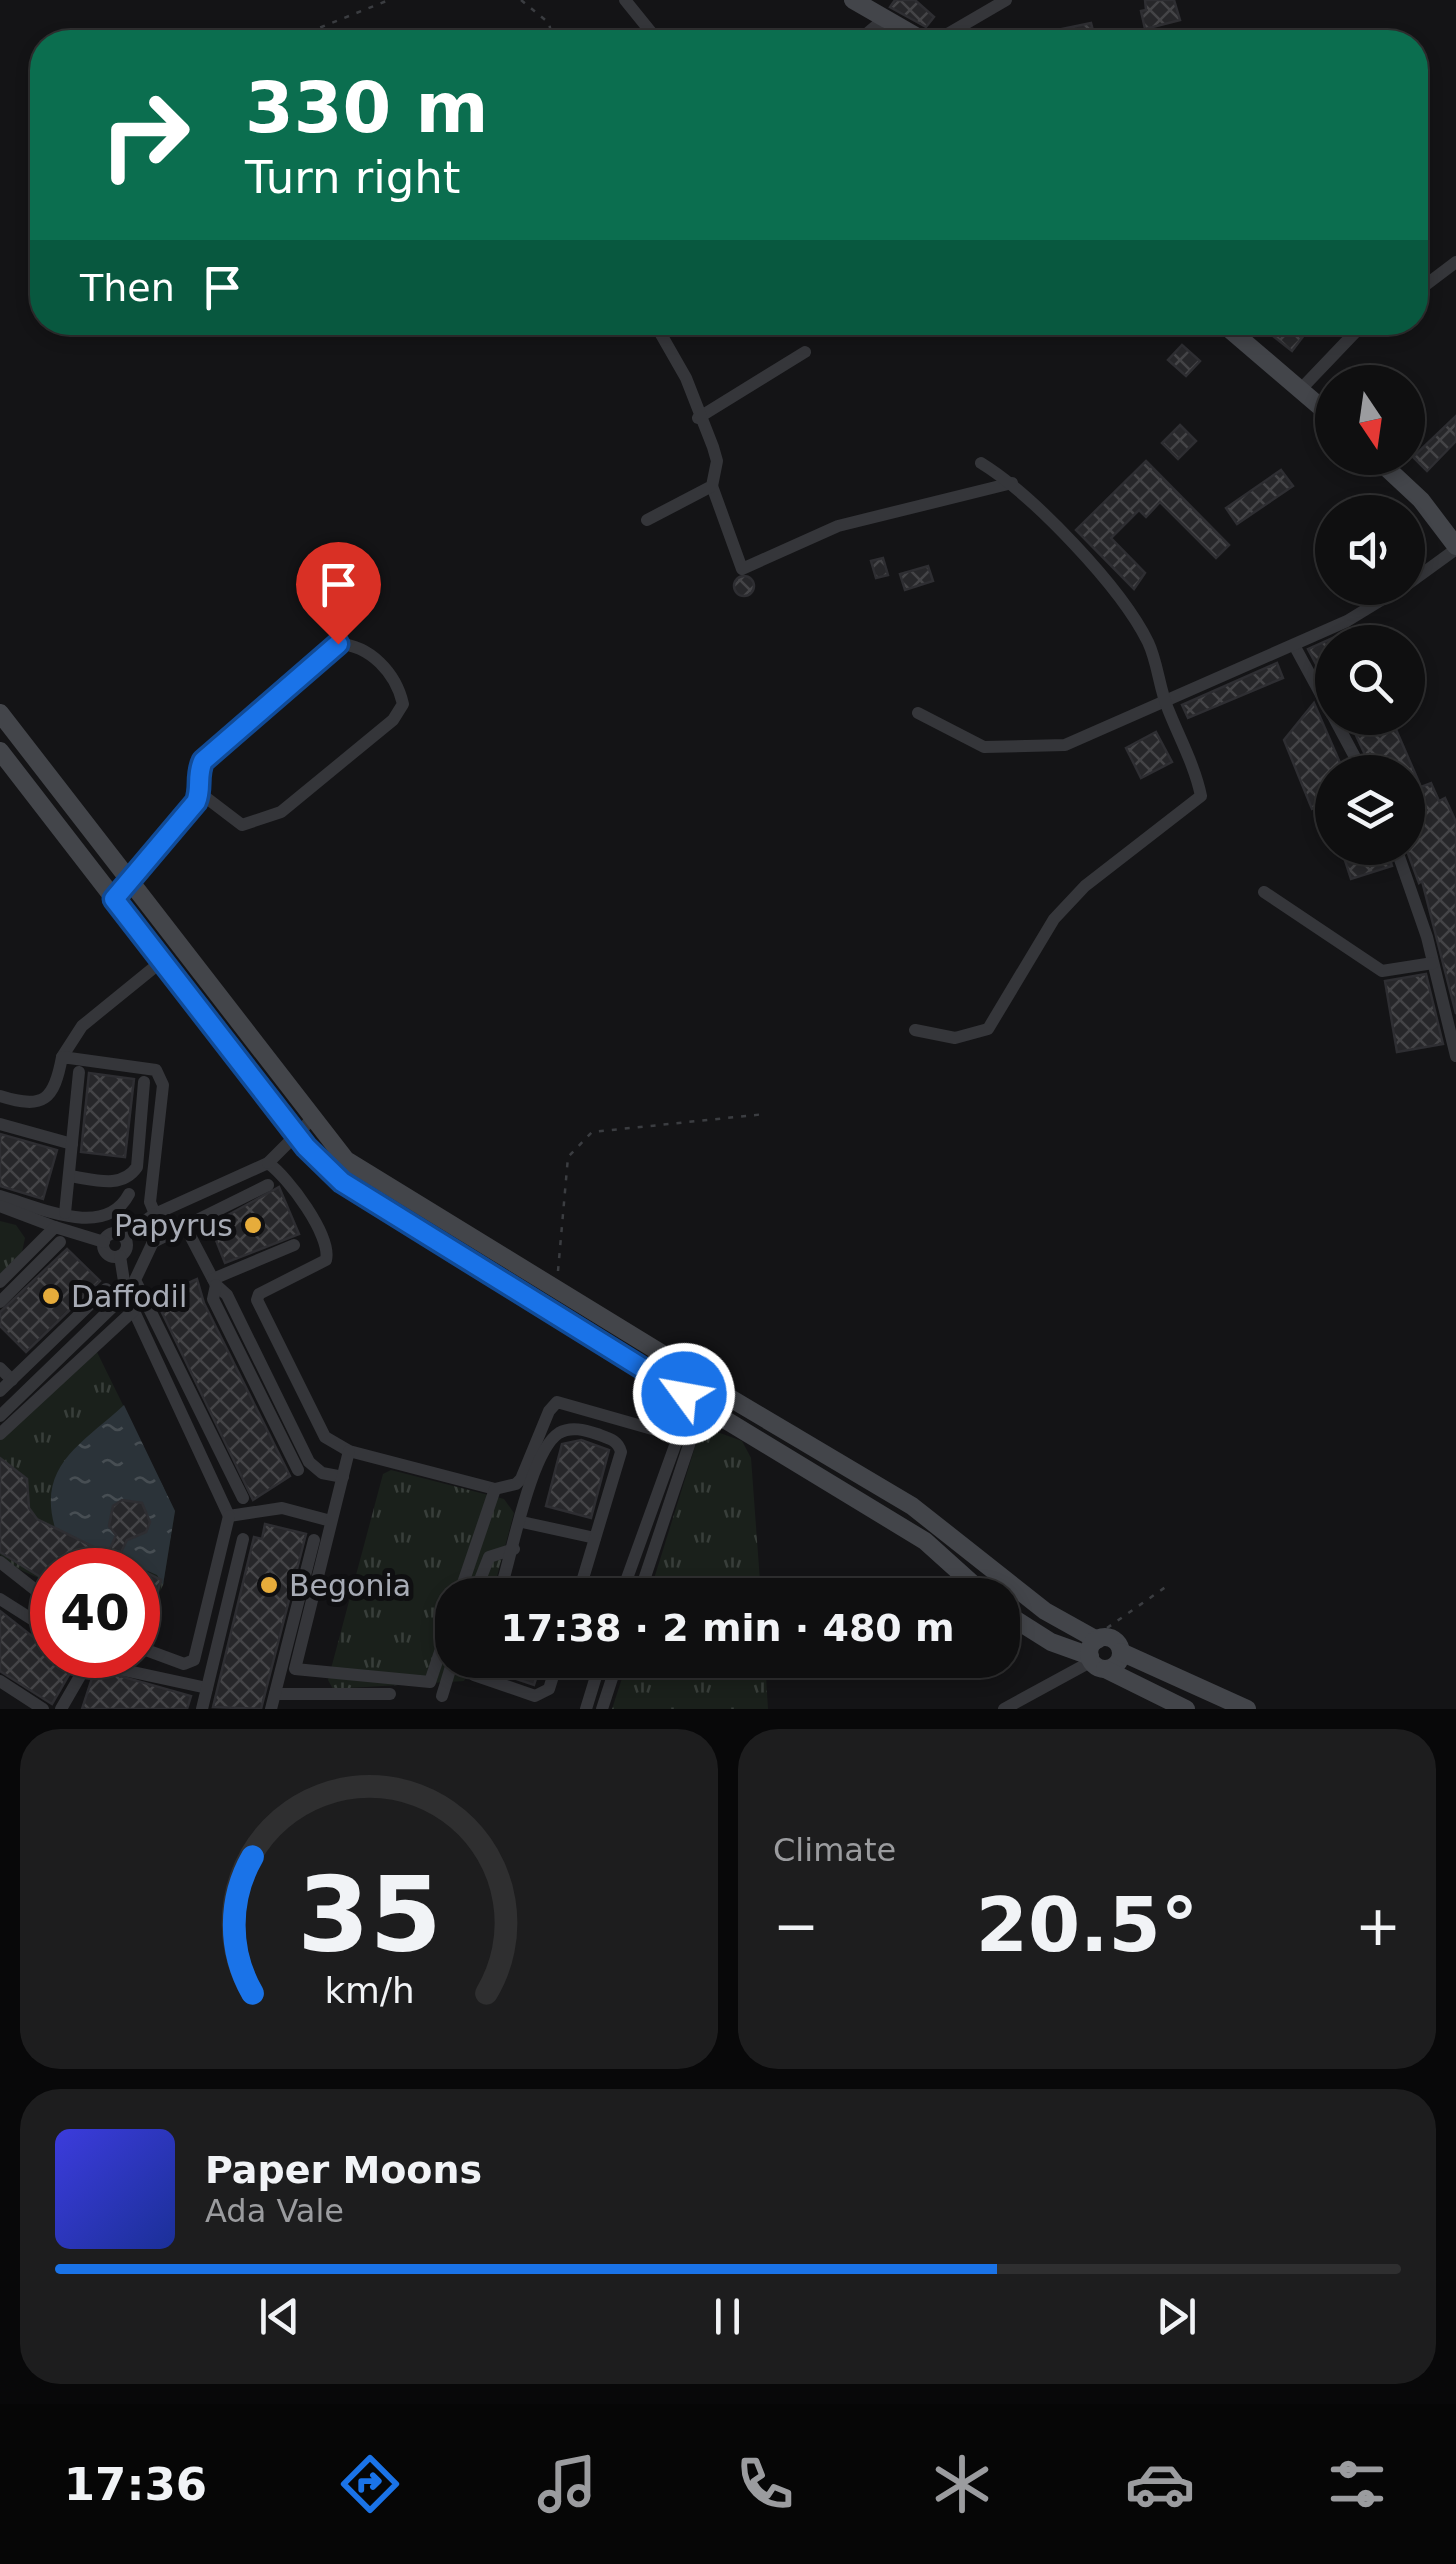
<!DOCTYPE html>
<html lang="en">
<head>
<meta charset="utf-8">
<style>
  body { margin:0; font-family:"DejaVu Sans",sans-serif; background:#1d1d1e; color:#f1f3f6; height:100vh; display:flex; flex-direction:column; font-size:38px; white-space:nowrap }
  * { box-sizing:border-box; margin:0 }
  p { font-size:32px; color:#9b9c9f }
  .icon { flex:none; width:55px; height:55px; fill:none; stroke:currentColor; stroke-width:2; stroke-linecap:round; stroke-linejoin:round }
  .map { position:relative; height:1709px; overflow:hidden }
  .panel { display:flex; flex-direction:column; gap:20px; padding:20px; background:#080809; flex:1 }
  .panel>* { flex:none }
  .banner { position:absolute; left:30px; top:30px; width:1398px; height:305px; border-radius:40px; box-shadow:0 5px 15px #0003,0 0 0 2px #2f2f30; background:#0b6e4f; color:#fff; overflow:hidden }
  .needle { width:65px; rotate:167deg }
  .buttons { position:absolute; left:1315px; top:365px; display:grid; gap:20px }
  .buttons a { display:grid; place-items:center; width:110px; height:110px; border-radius:50%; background:#0f0f10; box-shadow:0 5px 15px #0003,0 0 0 2px #2f2f30; font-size:50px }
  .speed { position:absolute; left:30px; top:1548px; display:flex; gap:20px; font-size:50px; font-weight:700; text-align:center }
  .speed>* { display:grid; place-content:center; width:130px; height:130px; border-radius:50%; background:#0f0f10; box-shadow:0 5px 15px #0003,0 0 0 2px #2f2f30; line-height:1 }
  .speed .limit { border:15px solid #d22; background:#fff; color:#111 }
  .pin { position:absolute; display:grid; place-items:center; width:85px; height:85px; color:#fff; margin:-102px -42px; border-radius:50% 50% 50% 0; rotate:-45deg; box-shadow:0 0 10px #0007 }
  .pin .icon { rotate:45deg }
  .me { position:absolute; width:110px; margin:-55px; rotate:302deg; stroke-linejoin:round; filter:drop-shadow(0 0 8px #0008) }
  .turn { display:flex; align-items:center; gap:35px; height:210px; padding:0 50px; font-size:45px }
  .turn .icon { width:130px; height:130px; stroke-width:2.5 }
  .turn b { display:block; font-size:70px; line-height:85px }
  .then { display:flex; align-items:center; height:95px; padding:0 50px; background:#0003; gap:20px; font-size:38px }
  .big { font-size:75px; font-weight:700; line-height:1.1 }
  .panel .card { flex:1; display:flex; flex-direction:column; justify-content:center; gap:15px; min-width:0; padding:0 35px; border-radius:40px; background:#1d1d1e }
  .panel .dial { align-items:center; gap:0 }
  .dial svg { height:260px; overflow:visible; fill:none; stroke:#2f2f30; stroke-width:7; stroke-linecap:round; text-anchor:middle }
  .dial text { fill:#f1f3f6; stroke:none }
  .song { display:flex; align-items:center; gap:30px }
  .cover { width:120px; height:120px; border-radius:15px; background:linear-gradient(135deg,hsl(240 70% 55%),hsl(230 70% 35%)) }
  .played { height:10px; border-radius:5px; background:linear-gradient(90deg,#1a73e8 70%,#2f2f30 70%) }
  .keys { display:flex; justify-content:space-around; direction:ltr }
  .heat { display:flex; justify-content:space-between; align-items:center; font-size:55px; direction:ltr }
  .panel .tiles { flex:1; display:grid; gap:20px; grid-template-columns:1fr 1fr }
  .card:last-child { grid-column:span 2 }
  .trip { position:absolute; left:435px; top:1578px; width:585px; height:100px; border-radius:40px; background:#0f0f10; box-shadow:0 5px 15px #0003,0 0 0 2px #2f2f30; font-weight:700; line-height:100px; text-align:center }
  .dock { display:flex; height:160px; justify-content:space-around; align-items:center; background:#060606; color:#9b9c9f }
  .dock .icon { width:70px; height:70px }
  .dock .selected { color:#1a73e8 }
  .dock b { font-size:45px; color:#f1f3f6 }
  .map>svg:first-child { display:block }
</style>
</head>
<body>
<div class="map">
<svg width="1456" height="1709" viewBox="0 0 1456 1709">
  <defs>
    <pattern id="grass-tufts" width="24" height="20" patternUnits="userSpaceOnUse" patternTransform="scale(2.5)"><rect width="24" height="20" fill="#1a201b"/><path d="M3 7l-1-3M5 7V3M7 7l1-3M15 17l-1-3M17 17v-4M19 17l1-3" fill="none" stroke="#383e3a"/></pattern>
    <pattern id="water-ripples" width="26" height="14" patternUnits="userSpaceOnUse" patternTransform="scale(2.5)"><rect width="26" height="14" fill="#2b3339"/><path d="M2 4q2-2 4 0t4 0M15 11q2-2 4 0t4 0" fill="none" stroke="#474e53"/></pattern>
    <pattern id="building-cross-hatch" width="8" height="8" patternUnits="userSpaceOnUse" patternTransform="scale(2.5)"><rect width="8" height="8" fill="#27272a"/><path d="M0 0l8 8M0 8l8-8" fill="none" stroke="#444447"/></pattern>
  </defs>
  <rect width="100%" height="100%" fill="#141416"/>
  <!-- grass -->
  <g fill="url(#grass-tufts)">
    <path d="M0,1221L16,1225L25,1238L22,1252L0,1274Z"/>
    <path d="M95,1348L175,1511L163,1585L145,1621H138V1570H52V1584L16,1568L0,1555V1436Z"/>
    <path d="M717,1432L742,1441L751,1458L761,1595H649L695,1447L703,1436Z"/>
    <path d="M391,1470L504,1499L514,1513L492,1595H452V1660H475L464,1681L333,1689L328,1680L383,1474Z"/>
    <path d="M628,1660H765L768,1709H612Z"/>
  </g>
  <!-- water -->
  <path fill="url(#water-ripples)" d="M124,1405L175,1511L163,1585L157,1575L118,1558L127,1540L146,1532L150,1522L142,1503L122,1500L113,1506L109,1526L116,1535L108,1554L56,1531C35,1466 82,1444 124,1405Z"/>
  <!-- building -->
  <g fill="url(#building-cross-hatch)" stroke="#2e2e32" stroke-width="2.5">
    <path d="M895,0H915L934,17L926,27L890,7Z"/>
    <path d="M1145,0H1174L1180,20L1145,29L1141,11L1146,10Z"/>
    <path d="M1091,23L1096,42H1065L1062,29Z"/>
    <path d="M1255,322H1314L1292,351Z"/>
    <path d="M1182,345L1200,361L1186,376L1168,360Z"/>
    <path d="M1456,416V441L1427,471L1413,457Z"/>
    <path d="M1180,425L1196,441L1178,459L1162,443Z"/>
    <path d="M1146,461L1229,545L1216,558L1160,502L1146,517L1139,510L1111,538L1145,573L1134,589L1076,530Z"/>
    <path d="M1281,470L1293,486L1237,524L1226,508Z"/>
    <path d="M883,558L888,575L876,578L871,561Z"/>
    <path d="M928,566L933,581L905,590L900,574Z"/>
    <circle cx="744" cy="586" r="10"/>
    <path d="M1348,631L1354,642H1332V677L1325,681L1308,649Z"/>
    <path d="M1277,663L1283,678L1188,718L1182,705Z"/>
    <path d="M1314,703L1344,772H1332V801L1312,809L1284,740Z"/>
    <path d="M1348,718H1391L1421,787L1431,783L1439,801L1445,798L1456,822V1014L1422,881L1419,883L1406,848L1408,772H1373Z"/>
    <path d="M1156,732L1172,762L1141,778L1126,748Z"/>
    <path d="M1341,848H1386L1392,866L1351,879Z"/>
    <path d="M1426,974L1443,1044L1397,1052L1385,981Z"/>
    <path d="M89,1073L134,1079L125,1157L81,1152Z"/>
    <path d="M0,1134L57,1150L43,1199L0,1186Z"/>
    <path d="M279,1187L299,1234L225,1263L210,1225Z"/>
    <path d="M67,1249L100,1281L26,1352L0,1326V1312Z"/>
    <path d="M197,1279L204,1303L290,1476L253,1500L155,1298Z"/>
    <path d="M581,1440L609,1450L591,1518L546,1506L562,1444Z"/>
    <path d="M0,1458L27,1479L29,1508L37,1519L108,1554L116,1535L109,1526L113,1506L122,1500L142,1503L150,1522L146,1532L127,1540L118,1558L161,1580L150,1618L138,1627V1570H52V1584L0,1552Z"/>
    <path d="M265,1524L306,1534L261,1709L213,1707L254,1537L262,1539Z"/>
    <path d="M0,1611L42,1644L45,1640L52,1642V1655H68L65,1659L74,1666L52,1704L0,1671Z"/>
    <path d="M493,1660H542L534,1685L490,1670Z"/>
    <path d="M95,1669L191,1696L187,1709H82Z"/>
  </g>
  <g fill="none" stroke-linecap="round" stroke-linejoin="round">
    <!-- path -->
    <g stroke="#3b3d41" stroke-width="2.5" stroke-dasharray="5 8" stroke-linecap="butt">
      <path d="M521,0L549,23L553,42"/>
      <path d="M241,30L253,42"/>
      <path d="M284,42L389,0"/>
      <path d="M558,1271L568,1157L592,1132L765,1114"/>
      <path d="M1107,1628L1167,1586"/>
    </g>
    <!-- street -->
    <g stroke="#35363a" stroke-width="12">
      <path d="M625,0L659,42"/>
      <path d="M857,42L884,19"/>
      <path d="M934,42L1006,0"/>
      <path d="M1169,42H1177"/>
      <path d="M1415,293L1456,262"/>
      <path d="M1302,388L1365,322"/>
      <path d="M698,418L805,352"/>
      <path d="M712,486L742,569L838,526L1012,483"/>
      <path d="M647,520L712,486L717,461L713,447L686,378L654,322"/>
      <path d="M1408,584L1456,549"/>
      <path d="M1294,645L1332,715"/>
      <path d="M918,713L984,747L1065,745L1347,621L1401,588"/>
      <path d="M1334,718L1363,772"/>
      <path d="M1396,848L1427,937L1456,1056"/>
      <path d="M1264,892L1382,971L1433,963"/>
      <path d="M114,899L196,802L197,774L203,761L338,644C370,645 396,673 403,704L393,720L281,812L242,825L200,793"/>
      <path d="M915,1030L955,1038L988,1029L1054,919L1085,886L1201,796C1195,766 1179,737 1168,709C1159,688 1158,663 1148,642C1121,587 1033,495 981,463"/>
      <path d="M62,1057L82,1026L162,961"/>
      <path d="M0,1096C44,1110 54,1100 62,1057L156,1070L163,1085L150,1202L155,1214L268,1163C288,1177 332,1236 326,1260L259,1294L257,1300L325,1437L349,1451L495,1489"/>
      <path d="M0,1124L72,1144"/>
      <path d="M268,1163L312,1119"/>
      <path d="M69,1176C93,1179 121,1190 137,1167L144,1082"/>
      <path d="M0,1196C39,1207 105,1240 129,1194"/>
      <path d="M0,1206L55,1227"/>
      <path d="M65,1213L79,1072"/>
      <path d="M184,1224L216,1285L227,1295L309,1462L322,1473L343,1477"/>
      <circle cx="115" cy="1245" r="12"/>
      <path d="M123,1236L155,1214"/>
      <path d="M120,1256L126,1294L229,1516L282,1508L331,1521"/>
      <path d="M213,1279L294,1245"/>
      <path d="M0,1282L55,1227L104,1242"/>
      <path d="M216,1285L213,1299L298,1470"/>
      <path d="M0,1302L60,1242"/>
      <path d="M0,1368L12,1380"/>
      <path d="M0,1391L106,1289"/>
      <path d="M0,1416L126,1294"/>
      <path d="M0,1434L133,1311"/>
      <path d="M349,1451L295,1669L430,1682L452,1616"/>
      <path d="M243,1498L135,1280L153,1242L268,1185"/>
      <path d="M522,1522L595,1538"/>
      <path d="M0,1562L52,1603"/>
      <path d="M459,1595L495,1489L516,1484L521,1479L549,1411L557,1402L691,1440"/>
      <path d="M474,1595L489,1557L514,1549"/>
      <path d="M499,1595C511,1559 530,1451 559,1433C571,1426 585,1430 597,1434C608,1438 618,1440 621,1452L578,1595"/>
      <path d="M621,1595L690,1404"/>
      <path d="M639,1595L701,1409"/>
      <path d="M0,1599L52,1632"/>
      <path d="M138,1647L184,1664L194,1660L229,1516"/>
      <path d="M88,1655L119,1669L207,1688"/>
      <path d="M474,1660V1675L535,1696L549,1689L558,1660"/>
      <path d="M0,1681L43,1709"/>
      <path d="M275,1694H390"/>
      <path d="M442,1696L453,1660"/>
      <path d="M61,1709L91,1657"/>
      <path d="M202,1709L243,1539"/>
      <path d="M271,1709L314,1540"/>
      <path d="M586,1709L601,1660"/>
      <path d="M602,1709L618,1660"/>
      <path d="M1004,1709L1092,1661"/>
    </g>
    <!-- secondary -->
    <g stroke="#43454a" stroke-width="18">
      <path d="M853,0L926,42"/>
      <path d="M1221,322L1332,417"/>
      <path d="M1376,458L1421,500L1456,546"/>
      <path d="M0,713L346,1160L695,1374"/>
      <path d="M0,751L306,1147L341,1182L684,1394"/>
      <circle cx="702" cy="1391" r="18"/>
      <path d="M720,1392L912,1506L1045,1611L1097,1640"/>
      <path d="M706,1408L925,1541L985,1595"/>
      <path d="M1002,1611L1051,1642L1090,1656"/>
      <circle cx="1105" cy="1653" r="16"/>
      <path d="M1121,1652L1247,1709"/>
      <path d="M1105,1669L1186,1709"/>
    </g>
  </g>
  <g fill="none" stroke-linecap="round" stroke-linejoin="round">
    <!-- route casing -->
    <g stroke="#114b97" stroke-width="25">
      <path id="route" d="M338,644L203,761C196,776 202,788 196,802L114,899L306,1147L342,1182L684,1394"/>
    </g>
    <!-- route -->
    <use href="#route" stroke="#1a73e8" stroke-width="18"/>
  </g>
  <!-- markers -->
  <g fill="#e6ac3b" stroke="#0f0f11" stroke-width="4">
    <circle cx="253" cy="1225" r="10"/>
    <circle cx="51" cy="1296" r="10"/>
    <circle cx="269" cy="1585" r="10"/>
  </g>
  <g text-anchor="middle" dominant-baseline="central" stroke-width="10" stroke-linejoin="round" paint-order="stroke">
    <!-- poi labels -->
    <g font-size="30" fill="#a7abb5" stroke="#0f0f11" text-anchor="start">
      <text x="233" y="1225" text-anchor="end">Papyrus</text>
      <text x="71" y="1296">Daffodil</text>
      <text x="289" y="1585">Begonia</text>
    </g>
  </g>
</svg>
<div class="buttons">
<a><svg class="needle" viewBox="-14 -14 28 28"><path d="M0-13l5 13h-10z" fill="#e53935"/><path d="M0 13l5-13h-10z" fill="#9b9c9f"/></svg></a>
<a><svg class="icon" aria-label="sound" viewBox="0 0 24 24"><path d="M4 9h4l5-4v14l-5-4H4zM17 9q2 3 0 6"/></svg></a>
<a><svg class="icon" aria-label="search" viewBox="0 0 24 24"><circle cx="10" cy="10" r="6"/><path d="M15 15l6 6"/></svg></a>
<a><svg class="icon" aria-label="layers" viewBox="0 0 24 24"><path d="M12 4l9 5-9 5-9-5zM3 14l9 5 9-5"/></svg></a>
</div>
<div class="speed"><div class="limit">40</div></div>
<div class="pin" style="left:338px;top:644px;background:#d93025"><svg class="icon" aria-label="arrive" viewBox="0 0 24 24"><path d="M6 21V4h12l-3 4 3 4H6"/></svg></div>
<svg class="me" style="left:684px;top:1394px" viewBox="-20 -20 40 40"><circle r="17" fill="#1a73e8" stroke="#fff" stroke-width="3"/><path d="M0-11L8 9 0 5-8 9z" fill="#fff"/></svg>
<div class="trip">17:38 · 2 min · 480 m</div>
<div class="banner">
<div class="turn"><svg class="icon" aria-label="right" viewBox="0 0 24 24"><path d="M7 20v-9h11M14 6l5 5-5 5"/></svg><div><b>330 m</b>Turn right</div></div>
<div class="then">Then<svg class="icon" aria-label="arrive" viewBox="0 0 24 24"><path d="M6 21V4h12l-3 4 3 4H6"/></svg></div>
</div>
</div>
<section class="panel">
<div class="tiles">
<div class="card dial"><svg viewBox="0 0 100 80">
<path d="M14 69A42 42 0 1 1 86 69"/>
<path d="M14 69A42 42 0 0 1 14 27" stroke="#1a73e8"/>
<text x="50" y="56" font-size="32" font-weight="700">35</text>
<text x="50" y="72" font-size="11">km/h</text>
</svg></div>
<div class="card"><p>Climate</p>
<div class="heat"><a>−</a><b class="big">20.5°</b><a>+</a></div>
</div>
<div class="card">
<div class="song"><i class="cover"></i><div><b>Paper Moons</b><p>Ada Vale</p></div></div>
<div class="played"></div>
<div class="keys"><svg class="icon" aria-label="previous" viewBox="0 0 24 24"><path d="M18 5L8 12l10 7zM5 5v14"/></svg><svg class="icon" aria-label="pause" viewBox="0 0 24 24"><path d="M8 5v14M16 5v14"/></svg><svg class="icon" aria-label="next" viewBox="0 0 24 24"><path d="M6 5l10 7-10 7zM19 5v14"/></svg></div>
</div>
</div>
</section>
<nav class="dock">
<b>17:36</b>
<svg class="icon selected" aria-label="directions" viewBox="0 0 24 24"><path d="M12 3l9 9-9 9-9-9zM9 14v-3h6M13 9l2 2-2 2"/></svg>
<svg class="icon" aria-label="music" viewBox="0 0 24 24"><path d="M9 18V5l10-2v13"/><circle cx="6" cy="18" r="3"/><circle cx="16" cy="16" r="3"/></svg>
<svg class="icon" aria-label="phone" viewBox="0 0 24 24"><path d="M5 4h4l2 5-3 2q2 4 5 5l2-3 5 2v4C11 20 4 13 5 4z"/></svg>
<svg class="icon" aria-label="climate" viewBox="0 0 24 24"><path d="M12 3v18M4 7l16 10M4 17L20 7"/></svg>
<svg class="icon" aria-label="car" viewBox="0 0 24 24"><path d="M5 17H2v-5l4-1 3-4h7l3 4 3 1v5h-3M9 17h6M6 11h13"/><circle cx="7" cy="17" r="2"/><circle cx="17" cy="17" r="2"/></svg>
<svg class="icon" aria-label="filters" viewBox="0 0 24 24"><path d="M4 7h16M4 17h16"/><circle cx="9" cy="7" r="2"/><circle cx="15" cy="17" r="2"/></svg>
</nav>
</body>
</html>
